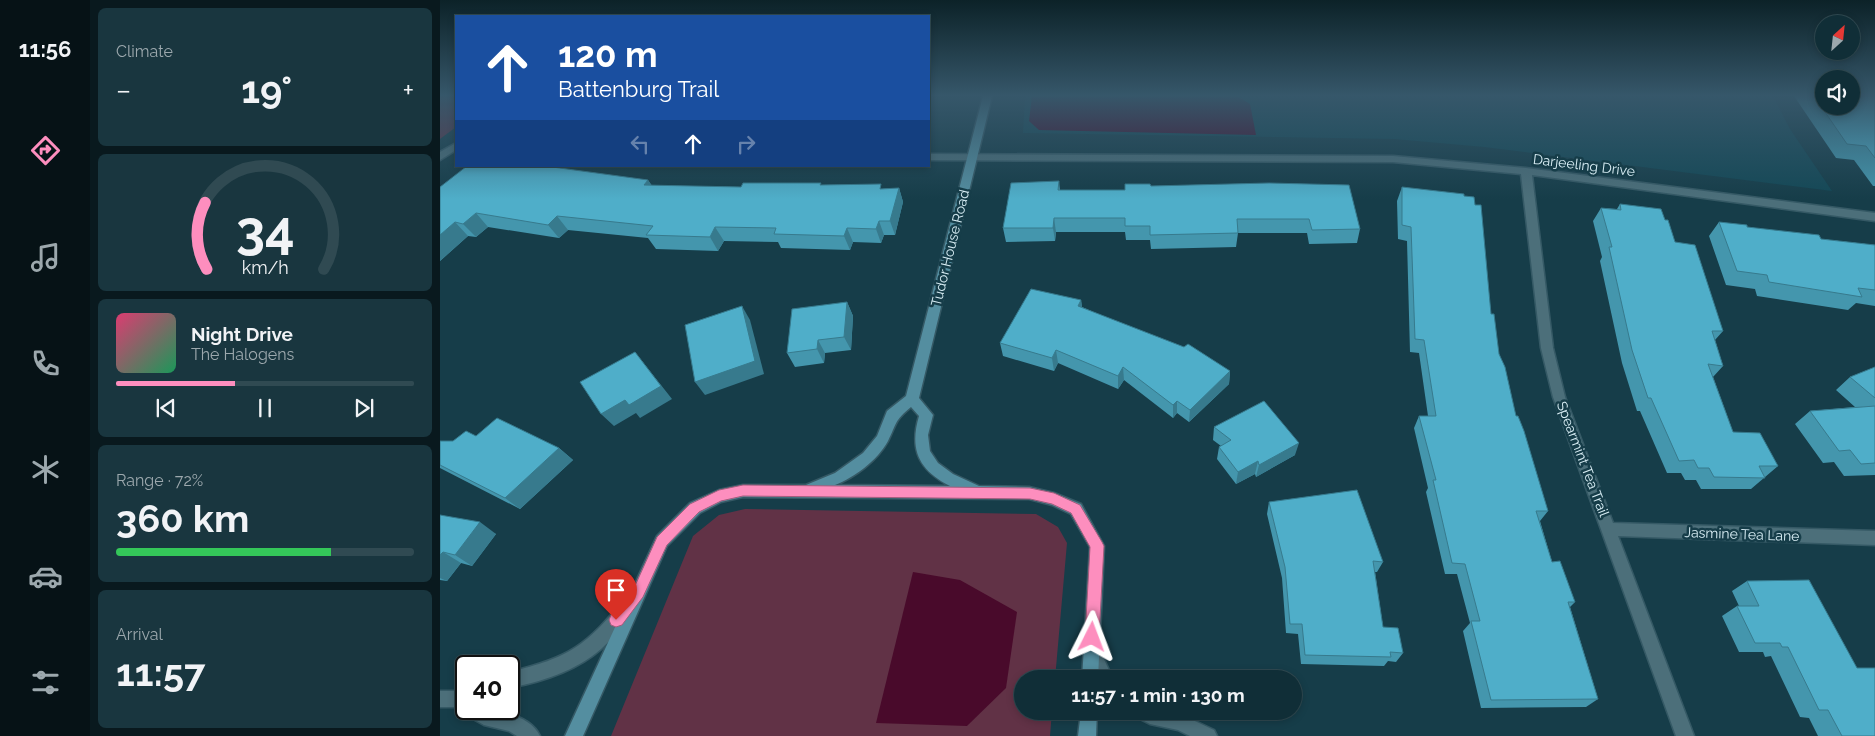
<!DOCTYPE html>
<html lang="en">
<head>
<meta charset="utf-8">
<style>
  body { margin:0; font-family:Raleway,sans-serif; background:#19363f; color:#f1f3f6; height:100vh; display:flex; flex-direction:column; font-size:19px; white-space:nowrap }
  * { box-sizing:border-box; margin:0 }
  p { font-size:16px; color:#9ca8ad }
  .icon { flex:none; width:28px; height:28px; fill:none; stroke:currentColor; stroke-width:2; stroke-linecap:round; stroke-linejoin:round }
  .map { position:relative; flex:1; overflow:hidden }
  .sheet { display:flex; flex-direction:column; gap:8px; padding:8px; background:#09191e; width:350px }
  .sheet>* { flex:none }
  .banner { position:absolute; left:15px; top:15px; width:475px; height:152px; border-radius:0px; box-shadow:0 2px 8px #0003,0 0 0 1px #304a52; background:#1a4fa0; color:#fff; overflow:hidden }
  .needle { width:32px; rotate:27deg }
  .tools { position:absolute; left:1375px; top:15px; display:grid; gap:10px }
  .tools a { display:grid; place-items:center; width:45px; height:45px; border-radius:50%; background:#102e37; box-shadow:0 2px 8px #0003,0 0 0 1px #304a52; font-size:25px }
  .speed { position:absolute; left:15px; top:655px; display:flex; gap:10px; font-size:25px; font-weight:700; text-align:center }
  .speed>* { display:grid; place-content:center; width:65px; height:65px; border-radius:50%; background:#102e37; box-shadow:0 2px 8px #0003,0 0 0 1px #304a52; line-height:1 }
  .speed .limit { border:2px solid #111; border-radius:8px; background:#fff; color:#111 }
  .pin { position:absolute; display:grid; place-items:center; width:42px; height:42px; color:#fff; margin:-51px -21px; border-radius:50% 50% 50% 0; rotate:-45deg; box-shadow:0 0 5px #0007 }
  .pin .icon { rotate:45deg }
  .me { position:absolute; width:55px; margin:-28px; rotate:3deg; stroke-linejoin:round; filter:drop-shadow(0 0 4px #0008) }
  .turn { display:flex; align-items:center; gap:18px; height:105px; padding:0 20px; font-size:22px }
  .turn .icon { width:65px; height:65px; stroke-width:2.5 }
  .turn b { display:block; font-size:35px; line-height:42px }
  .lanes { display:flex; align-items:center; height:48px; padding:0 20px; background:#0003; justify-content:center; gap:25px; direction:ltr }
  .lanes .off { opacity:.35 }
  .big { font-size:38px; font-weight:700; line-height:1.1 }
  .sheet .tile { flex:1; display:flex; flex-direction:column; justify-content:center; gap:8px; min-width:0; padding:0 18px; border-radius:8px; background:#19363f }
  .sheet .dial { align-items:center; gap:0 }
  .dial svg { height:130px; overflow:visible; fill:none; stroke:#304a52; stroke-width:7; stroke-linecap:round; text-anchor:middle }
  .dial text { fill:#f1f3f6; stroke:none }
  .song { display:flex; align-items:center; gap:15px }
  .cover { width:60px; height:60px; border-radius:8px; background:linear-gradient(135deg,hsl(340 70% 55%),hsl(150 70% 35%)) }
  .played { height:5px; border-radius:2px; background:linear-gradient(90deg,#fd8ebe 40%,#304a52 40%) }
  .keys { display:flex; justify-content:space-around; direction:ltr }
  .heat { display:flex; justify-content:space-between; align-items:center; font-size:28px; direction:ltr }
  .charge { height:8px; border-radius:4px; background:linear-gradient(90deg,#34c759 72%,#304a52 0) }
  .trip { position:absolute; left:574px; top:670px; width:288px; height:50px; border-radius:25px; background:#102e37; box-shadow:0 2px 8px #0003,0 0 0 1px #304a52; font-weight:700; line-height:50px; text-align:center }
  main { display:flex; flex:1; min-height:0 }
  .menu { display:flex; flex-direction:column; width:90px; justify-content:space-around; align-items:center; background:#061216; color:#9ca8ad }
  .menu .icon { width:35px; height:35px }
  .menu .active { color:#fd8ebe }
  .menu b { font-size:22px; color:#f1f3f6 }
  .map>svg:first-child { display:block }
</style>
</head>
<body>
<main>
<nav class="menu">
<b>11:56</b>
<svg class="icon active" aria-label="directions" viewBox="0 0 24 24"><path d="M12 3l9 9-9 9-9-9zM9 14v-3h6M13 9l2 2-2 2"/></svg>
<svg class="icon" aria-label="music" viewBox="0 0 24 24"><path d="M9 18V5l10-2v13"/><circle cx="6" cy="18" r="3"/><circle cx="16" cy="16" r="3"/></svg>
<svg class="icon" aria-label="phone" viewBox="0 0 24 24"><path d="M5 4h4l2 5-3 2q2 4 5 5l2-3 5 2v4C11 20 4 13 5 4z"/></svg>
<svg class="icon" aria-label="climate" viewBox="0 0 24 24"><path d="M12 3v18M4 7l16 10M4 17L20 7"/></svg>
<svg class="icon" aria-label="car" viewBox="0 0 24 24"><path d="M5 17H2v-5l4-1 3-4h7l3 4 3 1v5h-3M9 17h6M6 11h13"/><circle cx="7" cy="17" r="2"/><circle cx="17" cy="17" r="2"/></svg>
<svg class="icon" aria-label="filters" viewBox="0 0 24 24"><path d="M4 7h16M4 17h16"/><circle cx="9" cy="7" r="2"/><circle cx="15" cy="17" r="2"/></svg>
</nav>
<section class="sheet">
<div class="tile"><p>Climate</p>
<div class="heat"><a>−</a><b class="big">19°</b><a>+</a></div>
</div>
<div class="tile dial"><svg viewBox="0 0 100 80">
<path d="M14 69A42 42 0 1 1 86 69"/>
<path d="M14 69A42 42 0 0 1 13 28" stroke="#fd8ebe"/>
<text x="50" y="56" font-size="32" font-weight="700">34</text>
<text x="50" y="72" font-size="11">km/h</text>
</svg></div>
<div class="tile">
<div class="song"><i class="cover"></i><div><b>Night Drive</b><p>The Halogens</p></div></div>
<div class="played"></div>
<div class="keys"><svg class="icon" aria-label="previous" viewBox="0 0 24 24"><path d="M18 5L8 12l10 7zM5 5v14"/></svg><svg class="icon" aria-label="pause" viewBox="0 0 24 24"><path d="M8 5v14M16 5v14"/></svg><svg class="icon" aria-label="next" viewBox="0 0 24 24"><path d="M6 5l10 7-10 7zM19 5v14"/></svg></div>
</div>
<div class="tile"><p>Range · 72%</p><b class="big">360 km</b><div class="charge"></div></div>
<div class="tile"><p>Arrival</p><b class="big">11:57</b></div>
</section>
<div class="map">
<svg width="1435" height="736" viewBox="0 0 1435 736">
  <rect width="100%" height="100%" fill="#163d49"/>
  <!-- built -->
  <path fill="#144856" d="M585,96H1333L1350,129L1392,191L1044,147L954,139L583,133Z"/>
  <!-- green -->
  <g fill="#613246">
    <path d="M0,96H16V127L0,139Z"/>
    <path d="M305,509L596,514L618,527L627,543L615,679H582V711H612L610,736H171L253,536L279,515Z"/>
  </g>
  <!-- water -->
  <g fill="#490a2b">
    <path d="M592,96H797L810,104L816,135L599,130L589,121Z"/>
    <path d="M473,572L520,580L577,612L566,688L527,726L436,723Z"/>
  </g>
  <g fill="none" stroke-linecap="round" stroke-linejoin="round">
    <!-- street casing -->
    <g stroke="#355965" stroke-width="3">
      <g id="street">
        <path d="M16,143V150L0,160V152Z"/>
        <path d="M489,154L953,156L1086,168L1435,213V221L1092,175L1113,348L1125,397L1173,523L1435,531V545L1178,536L1254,736H1236L1113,397L1101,348L1081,174L953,162L489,160Z"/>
        <path d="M191,595L196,597L199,602L196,607C185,622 175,637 161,649C136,671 101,682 69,688V672C130,658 147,645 186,597Z"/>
        <path d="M652,644L658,646L673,679H656L644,652L646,646Z"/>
        <path d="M26,688V709C49,709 89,712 100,736H77L69,731L44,725L26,715L24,709L25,705L19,707H0V691H19Z"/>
        <path d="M694,711H728L740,714L774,730L777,736H750L738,730L710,724L696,717Z"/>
      </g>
    </g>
    <!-- secondary casing -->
    <g stroke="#355965" stroke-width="3">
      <g id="secondary">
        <path d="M543,96H552L479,398L493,415L488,435L490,451L498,463L513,474L539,486L589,487L614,493L641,504L664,546L658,679H642L650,547L631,514L612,505L589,499L303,497L281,502L260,513L227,546L143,736H125L217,536L250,503L279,490L303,485H366L395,473L423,453L437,436L447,411L466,396ZM471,407L479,416C469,450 479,470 510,486L395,485C415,477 437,461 448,441C457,423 454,421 471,407Z"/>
        <path d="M641,711H657L656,736H638Z"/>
      </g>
    </g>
    <!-- street -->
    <use href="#street" fill="#4c6f7a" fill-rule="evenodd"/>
    <!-- secondary -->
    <use href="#secondary" fill="#548ea0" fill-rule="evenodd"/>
  </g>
  <!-- wall -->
  <g fill="#4496ad">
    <path d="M1354,96H1435V186H1433L1414,160L1396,158Z"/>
    <path d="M208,180L212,186L301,187L382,185L442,189L459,188L463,202L455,235H444L441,243L413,242L410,250L341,248L338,242L284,241L278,251L216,249L208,238L128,230L119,238L48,227L36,237L28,236L0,261V187Z"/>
    <path d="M619,181L620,190H685L711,186L920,229L917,243L869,244L867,233H798L796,247L711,249L710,240H686L685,232H616L615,241L566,242L563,228Z"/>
    <path d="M962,187L1024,196L1035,205L1051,314L1059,354L1076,416L1108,511L1100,521L1112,562L1135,602L1130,607L1158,699L1146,707L1041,708L1023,631L1030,623L1017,574H1005L986,492L988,488L974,428L979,416H988L979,353L970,352L967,241L958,239L957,201Z"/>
    <path d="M1180,204L1225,220L1235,242L1283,331L1275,340L1283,366L1273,377L1293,432L1338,466L1311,489H1261L1256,480H1245L1241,473H1227L1200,411H1197L1182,363L1160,261L1162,257L1153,221L1161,208L1177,209Z"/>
    <path d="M1279,222L1381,239L1435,245V306L1416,303L1408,310L1317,296L1315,289L1286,285L1269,236Z"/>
    <path d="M641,300L642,307L790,371L789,384L749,422L737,413L733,418L684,380L678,389L618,363L614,371L563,356L560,343Z"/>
    <path d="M407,302L413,316L411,350L385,353L384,363L355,367L347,353Z"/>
    <path d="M1435,367V475L1404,476L1394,462L1383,463L1355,424L1370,411L1415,407L1396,390L1410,377Z"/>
    <path d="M774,427L855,455L816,477L815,474L796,484L777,459L779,447L781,446L773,440Z"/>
    <path d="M36,436L119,448L133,460L80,509L0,468V441H13Z"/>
    <path d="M829,502L943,562L937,572H935L943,627L963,653L956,662L948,661L944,666L861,664L858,634L846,633L842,578L827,514Z"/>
    <path d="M0,515L56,534L32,566L21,563L7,581L0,580Z"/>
    <path d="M1307,581L1435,736H1378L1369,718L1360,717L1331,656L1325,657L1323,652H1299L1282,616L1297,606H1299L1292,591Z"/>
  </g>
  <!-- shaded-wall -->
  <g fill="#377a8d">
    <path d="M208,180L217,193L204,185Z"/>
    <path d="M459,188L463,202L455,235L450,221Z"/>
    <path d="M36,213L48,227L36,237L23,224Z"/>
    <path d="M117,216L128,230L119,238L108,225Z"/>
    <path d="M614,218L616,232L615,241L613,228Z"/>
    <path d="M439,221L444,235L441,243L436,229Z"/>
    <path d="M15,222L28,236L0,261V235Z"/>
    <path d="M275,227L284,241L278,251L270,237Z"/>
    <path d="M407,228L413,242L410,250L404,236Z"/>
    <path d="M641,300L643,314L638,306Z"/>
    <path d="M407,302L413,316L411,350L404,337Z"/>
    <path d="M302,306L310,320L324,374L265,395L255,382Z"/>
    <path d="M378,340L385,353L384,363L377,349Z"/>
    <path d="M616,350L618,363L614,371L612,358Z"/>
    <path d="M195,352L232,399L200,418L196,413L174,426L161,414Z"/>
    <path d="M683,367L684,380L678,389V376Z"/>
    <path d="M790,371L789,384L749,422L750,410Z"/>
    <path d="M737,401V413L733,418V405Z"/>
    <path d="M859,443L855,455L816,477L819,465Z"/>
    <path d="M119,448L133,460L80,509L65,498Z"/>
    <path d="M818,461L815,474L796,484L798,472Z"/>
    <path d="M40,522L56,534L32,566L15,555Z"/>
    <path d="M3,552L21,563L7,581L0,578V555Z"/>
  </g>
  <!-- building -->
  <g fill="#4faec9" stroke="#377a8d">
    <path d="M1374,96H1384V106H1411V96H1435V158L1426,146L1407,144Z"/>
    <path d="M27,166H105L208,180L204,185L301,187L303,183H381L380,185L441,184L440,189L459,188L450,221H439L436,229L407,228L404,236L334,234L336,228L275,227L270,237L206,235L213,226L117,216L108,225L36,213L23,224L15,222L0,235V187Z"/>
    <path d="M619,181L618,190H685V184H710L711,186L829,183L909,185L920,229L872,230L869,219H797L798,233L710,235V226H685V218H614L613,228H563L571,183Z"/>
    <path d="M962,187L1024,194V196L1034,197L1035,205H1041L1051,314H1054L1059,354L1065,367L1076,416H1078L1084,431L1108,511H1096L1112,562L1120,561L1135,602H1128L1158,699L1051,700L1031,621H1040L1025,564L1012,563L993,480H996L979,416H996L984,340L975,339L971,227L962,225Z"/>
    <path d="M1180,204L1221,209L1225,220H1228L1235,242L1255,245L1283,331H1272L1283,366L1268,364L1293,432L1320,433L1338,466H1319L1325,478L1274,477L1269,468H1258L1254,460L1239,461L1211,398H1208L1192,350L1169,247H1172L1161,208L1181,210Z"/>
    <path d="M1279,222L1307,225V227L1379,235L1381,239L1435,245V290L1418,288L1422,297L1329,282L1327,275L1297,271Z"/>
    <path d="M591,289L641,300L638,306L744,347L748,344L790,371L750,410L737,401L733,405L683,367L678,376L616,350L612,358L560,343Z"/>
    <path d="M407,302L404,337L378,340L377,349L347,353L352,309Z"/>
    <path d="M302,306L315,361L255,382L245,325Z"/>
    <path d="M195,352L221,386L189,405L185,400L161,414L140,382Z"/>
    <path d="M1435,367V398L1410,377Z"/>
    <path d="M824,401L859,443L819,465L818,461L798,472L779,447L791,440L774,427Z"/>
    <path d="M1435,406V463L1421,464L1410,450L1399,451L1370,411Z"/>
    <path d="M57,418L119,448L65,498L0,465V441H13L26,431L36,436Z"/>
    <path d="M917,490L943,562L933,561L943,627L958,628L963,653L950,652L951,657L865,655L862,624H850L845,567L829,502Z"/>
    <path d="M0,515L40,522L15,555L3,552L0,555Z"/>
    <path d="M1369,580L1417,668H1435V736H1402L1388,710H1379L1348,647H1342L1340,643H1315L1297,606H1319L1307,581Z"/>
  </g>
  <!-- sky -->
  <linearGradient id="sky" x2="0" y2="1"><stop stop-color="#0c2228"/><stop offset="0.48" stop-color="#36576a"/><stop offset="1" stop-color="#36576a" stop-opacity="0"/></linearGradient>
  <rect width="1435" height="199" fill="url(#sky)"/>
  <!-- route -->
  <path fill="#fd8ebe" stroke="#a45c7c" d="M303,485L590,488L614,493L640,505L662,542L664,546L659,637L657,642L652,645L647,642L645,637L650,547L631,513L612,504L590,499L303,496L281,501L259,512L227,545L203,597L182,625L176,627L171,625L169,620L171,615L194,588L217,537L250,504L279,490Z"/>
  <g text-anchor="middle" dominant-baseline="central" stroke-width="5" stroke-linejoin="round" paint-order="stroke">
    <!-- street labels -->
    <g font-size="14" fill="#d9eef5" stroke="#163d49">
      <text transform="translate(1144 165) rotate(7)">Darjeeling Drive</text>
      <text transform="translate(510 248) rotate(-76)">Tudor House Road</text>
      <text transform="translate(1143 459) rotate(69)">Spearmint Tea Trail</text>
      <text transform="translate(1302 534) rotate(2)">Jasmine Tea Lane</text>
    </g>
  </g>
</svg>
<div class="tools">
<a><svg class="needle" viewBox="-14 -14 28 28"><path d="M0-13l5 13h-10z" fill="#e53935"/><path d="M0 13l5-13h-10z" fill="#9ca8ad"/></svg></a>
<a><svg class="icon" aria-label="sound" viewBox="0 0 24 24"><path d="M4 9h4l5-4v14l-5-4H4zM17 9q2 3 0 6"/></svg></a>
</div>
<div class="speed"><div class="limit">40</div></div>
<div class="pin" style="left:176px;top:620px;background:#d93025"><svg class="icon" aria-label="arrive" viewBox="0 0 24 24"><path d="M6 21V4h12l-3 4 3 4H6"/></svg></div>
<svg class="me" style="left:652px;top:637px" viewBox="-20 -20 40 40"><path d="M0-17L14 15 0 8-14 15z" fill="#fd8ebe" stroke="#fff" stroke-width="4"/></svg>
<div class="trip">11:57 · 1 min · 130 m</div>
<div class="banner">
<div class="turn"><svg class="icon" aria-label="ahead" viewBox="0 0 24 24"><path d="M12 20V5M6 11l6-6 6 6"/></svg><div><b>120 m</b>Battenburg Trail</div></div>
<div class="lanes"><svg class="icon off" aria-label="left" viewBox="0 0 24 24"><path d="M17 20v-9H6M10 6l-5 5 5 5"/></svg><svg class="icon" aria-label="ahead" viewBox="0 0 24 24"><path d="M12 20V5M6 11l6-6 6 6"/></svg><svg class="icon off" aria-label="right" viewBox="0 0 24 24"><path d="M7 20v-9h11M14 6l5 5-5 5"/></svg></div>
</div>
</div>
</main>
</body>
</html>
